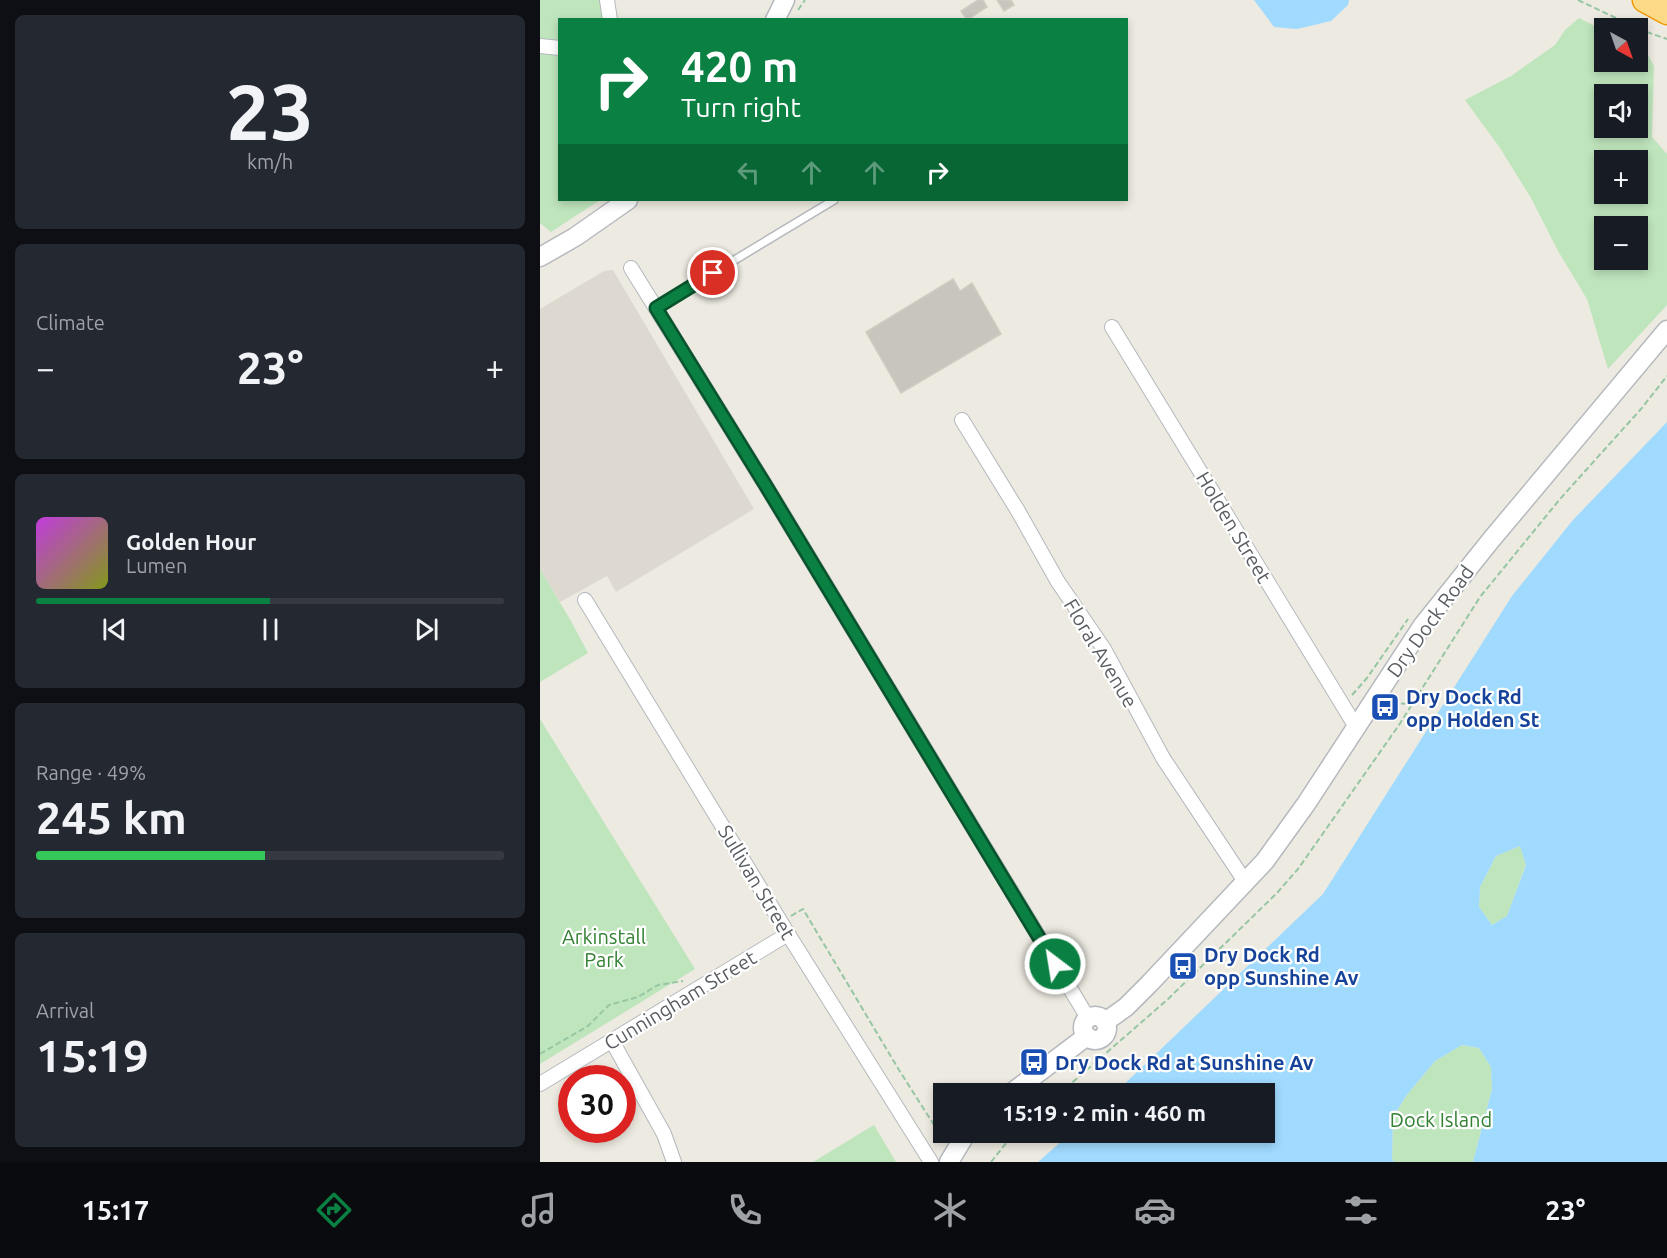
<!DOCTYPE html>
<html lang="en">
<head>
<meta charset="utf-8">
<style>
  body { margin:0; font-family:Ubuntu,sans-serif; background:#242831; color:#f1f3f6; height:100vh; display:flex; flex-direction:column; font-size:22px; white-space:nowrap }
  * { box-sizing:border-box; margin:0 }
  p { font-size:20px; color:#9ea1a6 }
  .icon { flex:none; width:33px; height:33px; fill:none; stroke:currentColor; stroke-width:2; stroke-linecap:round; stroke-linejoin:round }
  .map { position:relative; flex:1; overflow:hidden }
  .drawer { display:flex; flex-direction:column; gap:15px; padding:15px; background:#0d0f14; width:540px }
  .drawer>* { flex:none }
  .banner { position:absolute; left:18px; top:18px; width:570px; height:183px; border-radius:0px; box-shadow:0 3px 9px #0003; background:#0b8043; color:#fff; overflow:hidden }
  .needle { width:39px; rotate:140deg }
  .buttons { position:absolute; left:1054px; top:18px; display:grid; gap:12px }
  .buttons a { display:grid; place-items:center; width:54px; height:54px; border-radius:0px; background:#171b24; box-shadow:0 3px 9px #0003; font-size:30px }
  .speed { position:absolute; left:18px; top:1065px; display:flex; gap:12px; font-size:30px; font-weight:700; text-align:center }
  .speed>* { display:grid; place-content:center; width:78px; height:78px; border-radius:50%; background:#171b24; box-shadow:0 3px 9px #0003; line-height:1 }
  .speed .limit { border:9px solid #d22; background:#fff; color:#111 }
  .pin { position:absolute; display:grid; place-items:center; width:51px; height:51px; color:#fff; margin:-26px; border:3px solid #fff; border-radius:50%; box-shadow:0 2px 6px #0007 }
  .me { position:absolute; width:66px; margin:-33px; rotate:329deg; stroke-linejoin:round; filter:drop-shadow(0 0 4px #0008) }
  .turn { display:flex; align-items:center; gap:21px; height:126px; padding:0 24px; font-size:27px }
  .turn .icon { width:78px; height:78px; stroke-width:2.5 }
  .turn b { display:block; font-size:42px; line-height:51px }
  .lanes { display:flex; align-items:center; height:57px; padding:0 24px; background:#0003; justify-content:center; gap:30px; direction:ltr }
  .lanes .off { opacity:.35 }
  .big { font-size:45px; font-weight:700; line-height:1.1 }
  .drawer .tile { flex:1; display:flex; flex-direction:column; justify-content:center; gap:9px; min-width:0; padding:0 21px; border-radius:9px; background:#242831 }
  .drawer .dial { align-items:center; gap:0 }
  .dial b { font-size:78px; line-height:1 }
  .song { display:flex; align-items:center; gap:18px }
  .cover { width:72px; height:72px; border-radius:9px; background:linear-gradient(135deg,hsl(290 70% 55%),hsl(70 70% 35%)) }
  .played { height:6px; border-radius:3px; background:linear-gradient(90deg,#0b8043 50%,#363941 50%) }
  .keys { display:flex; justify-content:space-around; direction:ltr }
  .heat { display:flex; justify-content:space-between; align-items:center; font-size:33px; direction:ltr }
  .charge { height:9px; border-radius:4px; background:linear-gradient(90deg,#34c759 49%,#363941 0) }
  .trip { position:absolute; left:393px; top:1083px; width:342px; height:60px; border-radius:0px; background:#171b24; box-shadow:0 3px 9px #0003; font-weight:700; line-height:60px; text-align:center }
  .tabs { display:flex; height:96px; justify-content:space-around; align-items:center; background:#090b0e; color:#9ea1a6 }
  .tabs .icon { width:42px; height:42px }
  .tabs .active { color:#0b8043 }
  .tabs b { font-size:27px; color:#f1f3f6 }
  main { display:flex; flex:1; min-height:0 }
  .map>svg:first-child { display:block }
</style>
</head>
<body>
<main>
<section class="drawer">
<div class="tile dial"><b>23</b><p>km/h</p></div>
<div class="tile"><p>Climate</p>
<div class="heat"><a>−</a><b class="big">23°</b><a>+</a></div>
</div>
<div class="tile">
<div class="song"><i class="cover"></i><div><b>Golden Hour</b><p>Lumen</p></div></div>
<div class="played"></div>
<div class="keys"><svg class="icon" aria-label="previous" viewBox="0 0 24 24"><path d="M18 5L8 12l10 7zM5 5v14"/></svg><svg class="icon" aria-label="pause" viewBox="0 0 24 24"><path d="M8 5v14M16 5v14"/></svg><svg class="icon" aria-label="next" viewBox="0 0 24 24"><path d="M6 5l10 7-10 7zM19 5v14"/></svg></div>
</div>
<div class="tile"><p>Range · 49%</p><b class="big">245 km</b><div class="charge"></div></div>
<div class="tile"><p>Arrival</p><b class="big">15:19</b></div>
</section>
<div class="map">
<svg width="1127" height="1162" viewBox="0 0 1127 1162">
  <rect width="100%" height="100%" fill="#edeae1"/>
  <!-- education -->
  <path fill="#ddd9d0" d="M73,270L214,509L76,592L67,576L20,602L0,569V309L64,271Z"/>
  <!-- green -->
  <g fill="#bfe5bd" fill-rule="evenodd">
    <path d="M0,0H74L77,19L20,20V200H60L11,232L0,223Z"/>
    <path d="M1039,18L1065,31V62H1098V47L1106,51L1114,66L1112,137L1127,154V305L1068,369L1047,299L1018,251L991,198L960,148L925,100L971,76L1015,45L1025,30ZM1098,94V128H1065V94ZM1098,160V194H1065V160ZM1098,226V260H1065V226Z"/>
    <path d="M0,569L31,621L48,653L0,682Z"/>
    <path d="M0,719L155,969L0,1064Z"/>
    <path d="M980,846L986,864L967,916L952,925L939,907L940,887L956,856Z"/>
    <path d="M922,1045L939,1048L951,1067L952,1089L933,1162H854L852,1159L853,1117L866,1096L895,1061Z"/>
    <path d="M334,1125L356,1162H273Z"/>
  </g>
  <!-- water -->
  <g fill="#a0daff" fill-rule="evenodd">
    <path d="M714,0H809L808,5L791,21L757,29L734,27Z"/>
    <path d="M1127,422V1162H933L952,1089L951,1067L939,1048L922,1045L895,1061L866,1096L853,1117L852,1159L854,1162H498L531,1133L724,1132V1094L575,1093L783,894L972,596L1033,520ZM980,846L986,865L967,916L952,925L939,907L940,887L956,856Z"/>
  </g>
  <!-- building -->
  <g fill="#c8c5bf" stroke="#d2cbc0" stroke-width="1.5">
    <path d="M438,0H443L447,7L427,20L421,11Z"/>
    <path d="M457,0H471L474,5L464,11Z"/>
    <path d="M413,279L420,291L432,283L461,334L361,393L326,332Z"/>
  </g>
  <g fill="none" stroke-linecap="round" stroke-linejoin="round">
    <!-- lane casing -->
    <g stroke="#b4b8bc" stroke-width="10">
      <path id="lane" d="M115,308L294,200"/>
    </g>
    <!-- street casing -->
    <g stroke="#b4b8bc" stroke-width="16">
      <g id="street">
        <path d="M67,0L70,20"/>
        <path d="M0,46L20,48"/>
        <path d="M91,268L226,486L548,1018"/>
        <path d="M572,327L816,727"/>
        <path d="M422,420L478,511L518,582L564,649L623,758L706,883"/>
        <path d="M45,600L248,934L391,1162"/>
        <path d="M72,1041L124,1134L134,1162"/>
        <path d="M0,1084L248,934"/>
      </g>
    </g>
    <!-- secondary casing -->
    <g stroke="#b5b9be" stroke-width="21">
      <g id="secondary">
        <path d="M235,20L245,0"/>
        <path d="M0,257L35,237L88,200"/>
        <circle cx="555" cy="1028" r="12"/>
        <path d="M565,1022L586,1007L610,983L725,861L766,804L883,625L951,540L1127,330"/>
        <path d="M470,1094L547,1036"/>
        <path d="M409,1162L427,1132"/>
      </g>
    </g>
    <!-- highway casing -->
    <g stroke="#ef9900" stroke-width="27">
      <path id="highway" d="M1105,0L1127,12"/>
    </g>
    <!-- path -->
    <g stroke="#96c6a2" stroke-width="2" stroke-dasharray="6 3" stroke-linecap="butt">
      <path d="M1038,0L1097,28"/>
      <path d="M258,10L265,0"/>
      <path d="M1098,29L1127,39"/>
      <path d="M812,695L827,678L868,619"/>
      <path d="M852,703L872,704"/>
      <path d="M251,916L263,909L359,1070L401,1136"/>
      <path d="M0,1054L48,1026L69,1005L98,997L118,985L143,981"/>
      <path d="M519,1094L627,1000L737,893L758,869L859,725L940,597L1020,499L1101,409L1127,376"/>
      <path d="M451,1162L475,1132"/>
    </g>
    <!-- lane -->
    <use href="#lane" stroke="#fff" stroke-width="7"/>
    <!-- street -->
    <use href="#street" stroke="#fff" stroke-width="14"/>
    <!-- secondary -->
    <use href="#secondary" stroke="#fff" stroke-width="18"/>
    <!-- highway -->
    <use href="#highway" stroke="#fdda88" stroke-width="24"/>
  </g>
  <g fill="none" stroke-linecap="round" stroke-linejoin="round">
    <!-- route casing -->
    <g stroke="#07532c" stroke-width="15">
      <path id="route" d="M173,273L116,308L226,486L515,964"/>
    </g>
    <!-- route -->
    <use href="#route" stroke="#0b8043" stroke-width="10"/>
  </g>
  <!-- icons -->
  <defs>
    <g id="bus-square" transform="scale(1.5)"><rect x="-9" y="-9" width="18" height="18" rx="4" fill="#1a4fb4" stroke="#fff"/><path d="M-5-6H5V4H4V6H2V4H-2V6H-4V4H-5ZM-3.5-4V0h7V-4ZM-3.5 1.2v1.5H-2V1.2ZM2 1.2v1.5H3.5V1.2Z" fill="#fff"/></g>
  </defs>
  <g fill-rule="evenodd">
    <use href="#bus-square" x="845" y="707"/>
    <use href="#bus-square" x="643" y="966"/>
    <use href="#bus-square" x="494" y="1062"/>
  </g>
  <g text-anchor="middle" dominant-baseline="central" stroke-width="4.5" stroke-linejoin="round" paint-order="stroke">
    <!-- street labels -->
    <g font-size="20" fill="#5a5e63" stroke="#fff">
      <text transform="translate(694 527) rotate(59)">Holden Street</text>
      <text transform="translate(890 621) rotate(-54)">Dry Dock Road</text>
      <text transform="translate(561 653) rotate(59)">Floral Avenue</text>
      <text transform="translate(217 882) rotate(59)">Sullivan Street</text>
      <text transform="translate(140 1000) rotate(-31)">Cunningham Street</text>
    </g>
    <!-- transit labels -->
    <g font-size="20" font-weight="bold" fill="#164399" stroke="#fff" text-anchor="start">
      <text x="866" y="696">Dry Dock Rd<tspan x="866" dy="23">opp Holden St</tspan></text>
      <text x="664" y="954">Dry Dock Rd<tspan x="664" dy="23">opp Sunshine Av</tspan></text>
      <text x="515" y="1062">Dry Dock Rd at Sunshine Av</text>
    </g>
    <!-- park labels -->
    <g font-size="20" fill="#338133" stroke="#fff">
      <text x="64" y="936">Arkinstall<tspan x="64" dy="23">Park</tspan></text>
      <text x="901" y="1119">Dock Island</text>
    </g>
  </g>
</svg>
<div class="buttons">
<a><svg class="needle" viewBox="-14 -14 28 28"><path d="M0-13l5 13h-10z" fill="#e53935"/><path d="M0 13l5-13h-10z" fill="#9ea1a6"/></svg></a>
<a><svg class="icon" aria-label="sound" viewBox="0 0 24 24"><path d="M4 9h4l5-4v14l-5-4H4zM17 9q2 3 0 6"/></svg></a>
<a>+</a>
<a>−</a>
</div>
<div class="speed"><div class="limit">30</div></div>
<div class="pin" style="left:173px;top:273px;background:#d93025"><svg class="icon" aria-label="arrive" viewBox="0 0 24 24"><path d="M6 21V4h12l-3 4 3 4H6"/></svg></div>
<svg class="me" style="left:515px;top:964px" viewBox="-20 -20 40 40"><circle r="17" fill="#0b8043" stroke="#fff" stroke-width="3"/><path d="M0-11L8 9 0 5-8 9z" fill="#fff"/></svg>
<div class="trip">15:19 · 2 min · 460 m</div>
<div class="banner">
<div class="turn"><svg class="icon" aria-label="right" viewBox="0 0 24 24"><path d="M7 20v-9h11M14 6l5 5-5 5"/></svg><div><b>420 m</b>Turn right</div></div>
<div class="lanes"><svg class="icon off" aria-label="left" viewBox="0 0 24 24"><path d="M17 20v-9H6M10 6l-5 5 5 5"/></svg><svg class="icon off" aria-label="ahead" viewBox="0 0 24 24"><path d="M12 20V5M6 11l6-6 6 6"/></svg><svg class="icon off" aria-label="ahead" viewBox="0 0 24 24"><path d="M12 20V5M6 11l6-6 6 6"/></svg><svg class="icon" aria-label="right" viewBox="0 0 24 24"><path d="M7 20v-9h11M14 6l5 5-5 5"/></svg></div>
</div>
</div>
</main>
<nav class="tabs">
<b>15:17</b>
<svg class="icon active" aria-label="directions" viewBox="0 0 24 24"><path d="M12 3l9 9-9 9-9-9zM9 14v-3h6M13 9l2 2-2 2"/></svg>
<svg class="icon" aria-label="music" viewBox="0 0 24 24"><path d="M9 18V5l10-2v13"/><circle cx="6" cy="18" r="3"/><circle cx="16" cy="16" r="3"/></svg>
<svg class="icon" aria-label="phone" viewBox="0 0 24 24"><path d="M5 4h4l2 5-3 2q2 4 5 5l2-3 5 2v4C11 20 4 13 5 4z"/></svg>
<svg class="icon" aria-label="climate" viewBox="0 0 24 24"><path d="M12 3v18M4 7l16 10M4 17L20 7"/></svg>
<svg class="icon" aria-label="car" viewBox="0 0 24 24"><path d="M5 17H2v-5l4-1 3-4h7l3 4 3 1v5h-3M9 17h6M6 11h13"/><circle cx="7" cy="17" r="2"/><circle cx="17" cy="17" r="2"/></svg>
<svg class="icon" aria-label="filters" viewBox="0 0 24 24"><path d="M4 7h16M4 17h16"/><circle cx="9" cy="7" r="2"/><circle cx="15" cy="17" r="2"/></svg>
<b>23°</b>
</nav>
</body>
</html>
